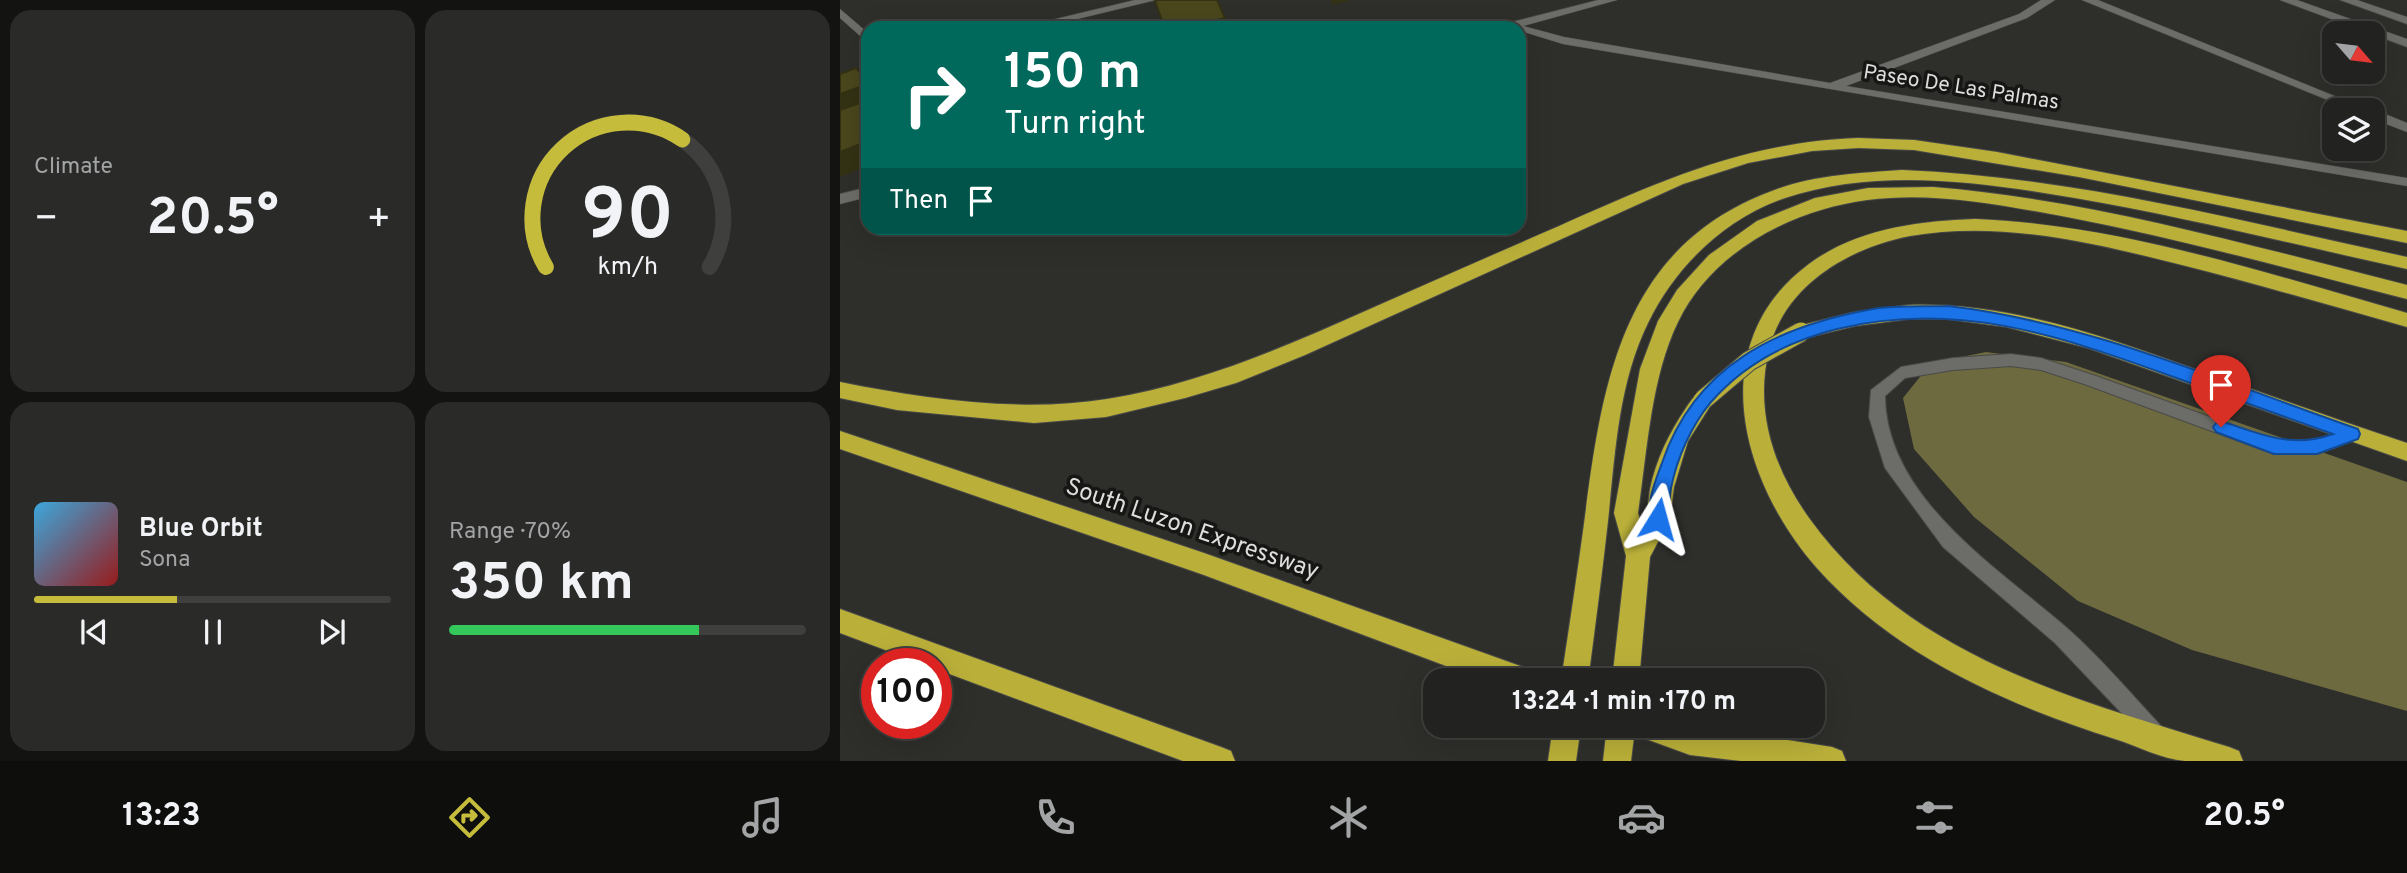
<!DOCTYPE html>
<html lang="en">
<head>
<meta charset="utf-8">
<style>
  body { margin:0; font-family:Overpass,sans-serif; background:#2a2a29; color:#f1f3f6; height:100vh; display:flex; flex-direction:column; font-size:26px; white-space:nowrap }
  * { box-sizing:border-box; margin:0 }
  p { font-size:23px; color:#a2a4a5 }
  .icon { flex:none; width:38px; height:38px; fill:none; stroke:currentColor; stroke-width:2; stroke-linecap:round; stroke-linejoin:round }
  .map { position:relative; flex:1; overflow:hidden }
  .sheet { display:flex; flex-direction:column; gap:10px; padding:10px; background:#131312; width:840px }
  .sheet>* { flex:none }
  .top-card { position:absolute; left:21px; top:21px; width:665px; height:214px; border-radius:21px; box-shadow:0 7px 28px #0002,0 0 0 2px #3f3f3e; background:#00695c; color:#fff; overflow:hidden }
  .needle { width:46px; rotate:118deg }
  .fabs { position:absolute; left:1482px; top:21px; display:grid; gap:14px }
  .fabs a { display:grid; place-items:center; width:63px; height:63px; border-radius:14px; background:#222220; box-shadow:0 7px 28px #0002,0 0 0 2px #3f3f3e; font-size:35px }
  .speed { position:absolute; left:21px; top:648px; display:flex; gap:14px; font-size:35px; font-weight:700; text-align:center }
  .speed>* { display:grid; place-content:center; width:91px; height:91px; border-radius:50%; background:#222220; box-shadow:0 7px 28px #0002,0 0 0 2px #3f3f3e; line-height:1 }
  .speed .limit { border:10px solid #d22; background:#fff; color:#111 }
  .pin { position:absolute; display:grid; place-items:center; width:60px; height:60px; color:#fff; margin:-72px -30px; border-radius:50% 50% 50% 0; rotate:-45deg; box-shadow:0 0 7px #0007 }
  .pin .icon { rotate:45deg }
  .me { position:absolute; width:77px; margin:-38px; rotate:8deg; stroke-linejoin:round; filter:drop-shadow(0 0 5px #0008) }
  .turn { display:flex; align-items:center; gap:24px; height:147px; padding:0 28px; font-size:32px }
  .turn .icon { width:91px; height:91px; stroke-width:2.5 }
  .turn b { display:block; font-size:49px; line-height:60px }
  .then { display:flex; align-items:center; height:66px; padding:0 28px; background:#0003; gap:14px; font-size:26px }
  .big { font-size:52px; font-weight:700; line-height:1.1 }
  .sheet .widget { flex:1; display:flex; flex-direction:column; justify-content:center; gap:10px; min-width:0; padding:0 24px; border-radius:21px; background:#2a2a29 }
  .sheet .dial { align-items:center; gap:0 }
  .dial svg { height:182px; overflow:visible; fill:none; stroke:#3f3f3e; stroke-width:7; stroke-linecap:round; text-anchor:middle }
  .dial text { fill:#f1f3f6; stroke:none }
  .song { display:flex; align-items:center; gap:21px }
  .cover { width:84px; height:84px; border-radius:10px; background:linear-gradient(135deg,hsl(200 70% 55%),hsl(0 70% 35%)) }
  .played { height:7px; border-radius:4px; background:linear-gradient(90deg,#c6bc3c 40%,#3f3f3e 40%) }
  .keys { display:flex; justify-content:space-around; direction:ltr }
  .heat { display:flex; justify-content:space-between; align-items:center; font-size:38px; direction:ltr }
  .charge { height:10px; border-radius:5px; background:linear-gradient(90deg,#34c759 70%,#3f3f3e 0) }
  .sheet .tiles { flex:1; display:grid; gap:10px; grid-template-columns:repeat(2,1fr) }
  .trip { position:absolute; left:583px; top:668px; width:402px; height:70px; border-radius:21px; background:#222220; box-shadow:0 7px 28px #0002,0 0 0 2px #3f3f3e; font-weight:700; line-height:70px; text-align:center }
  .tabs { display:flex; height:112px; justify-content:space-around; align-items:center; background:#0e0e0d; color:#a2a4a5 }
  .tabs .icon { width:49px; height:49px }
  .tabs .active { color:#c6bc3c }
  .tabs b { font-size:32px; color:#f1f3f6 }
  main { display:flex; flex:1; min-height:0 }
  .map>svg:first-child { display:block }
</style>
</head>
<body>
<main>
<section class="sheet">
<div class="tiles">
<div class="widget"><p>Climate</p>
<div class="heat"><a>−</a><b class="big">20.5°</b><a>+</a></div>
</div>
<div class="widget dial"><svg viewBox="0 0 100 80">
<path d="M14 69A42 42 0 1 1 86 69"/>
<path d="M14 69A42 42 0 0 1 74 13" stroke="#c6bc3c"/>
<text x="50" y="56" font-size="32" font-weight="700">90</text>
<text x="50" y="72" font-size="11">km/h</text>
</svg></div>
<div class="widget">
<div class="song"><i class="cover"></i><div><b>Blue Orbit</b><p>Sona</p></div></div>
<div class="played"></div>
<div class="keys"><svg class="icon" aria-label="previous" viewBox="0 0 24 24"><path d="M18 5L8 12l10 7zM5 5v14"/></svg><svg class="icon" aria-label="pause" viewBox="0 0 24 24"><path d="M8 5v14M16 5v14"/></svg><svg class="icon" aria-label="next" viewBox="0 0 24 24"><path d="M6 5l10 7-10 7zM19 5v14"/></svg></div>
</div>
<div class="widget"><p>Range · 70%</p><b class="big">350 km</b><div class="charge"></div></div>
</div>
</section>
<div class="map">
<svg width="1567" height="761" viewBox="0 0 1567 761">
  <rect width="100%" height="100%" fill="#2e2e2b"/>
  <!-- forest -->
  <path fill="#6d6a40" d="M1146,352L1226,362L1567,482V711L1352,650L1238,601L1134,517L1074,449L1063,398L1091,363Z"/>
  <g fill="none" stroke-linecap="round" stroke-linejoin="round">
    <!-- service casing -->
    <g stroke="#4a4a48" stroke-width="2">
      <path id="service" d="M1171,354L1201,358L1256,376L1434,440H1477L1512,427L1518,429L1520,434L1518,439L1477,454H1434L1244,384L1201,370L1171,366L1113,370L1065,378L1045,396C1046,498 1158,568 1227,628C1261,658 1292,695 1323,728L1327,735L1323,742L1316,746L1309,742L1215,643L1103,547L1045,468L1029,417L1031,390L1061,367L1113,358Z"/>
    </g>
    <!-- minor casing -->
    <g stroke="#4a4a48" stroke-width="1">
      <g id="minor">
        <path d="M295,0H316L200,28H178Z"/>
        <path d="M758,0H777L683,26L724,37L990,83L1179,14L1201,0H1215L1187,18L1006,86L1567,178V186L723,44L665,26L668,23Z"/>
        <path d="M1242,0H1258L1529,110H1512Z"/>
        <path d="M1440,0H1457L1567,39V47Z"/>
        <path d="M1500,0H1517L1567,17V24Z"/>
        <path d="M0,9L28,33V43L0,18Z"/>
        <path d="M1532,110H1533L1538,111L1567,123V132L1533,119Z"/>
        <path d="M28,187V197L0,204V194Z"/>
      </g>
    </g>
    <!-- motorway casing -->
    <g stroke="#4a4a48" stroke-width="2">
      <g id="motorway">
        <path d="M1018,138L1074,140L1157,152L1567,231V243L1239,177L1074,150L1018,148L972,151L908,163L843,184L465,355L396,383L345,398L266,417L194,423L57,410L0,398V382C84,399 182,413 267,399C359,384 445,347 530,309C592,282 654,254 717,227C818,182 905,142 1018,138Z"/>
        <path d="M1062,170C1234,177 1400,221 1567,257V269C1456,245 1346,217 1235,198C1141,182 1038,167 945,198C885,218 835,267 808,323C778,384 775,455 768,521C762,574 755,628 748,681H721C729,628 737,576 744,524C762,384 781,247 932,191C973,175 1019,173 1062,170Z"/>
        <path d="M1093,187C1254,200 1411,246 1567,285V299C1454,270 1341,239 1227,217C1161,205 1094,191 1027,200C952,210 872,251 838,322C811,377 807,452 798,513L802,526C808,514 808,502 810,489C816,460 829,433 846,408C853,398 857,389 871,394L874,400L848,441L834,487L830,519L810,557L799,681H772L786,556L774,513L800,369L818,321L837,290L869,255L917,221L975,198L1028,188Z"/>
        <path d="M1135,219C1282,225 1426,273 1567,313V327C1492,306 1417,284 1342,265C1255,243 1160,220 1070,236C1008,248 944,286 929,350C914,411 934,469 969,518C1069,657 1234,699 1389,747L1399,751L1403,761C1384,761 1364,761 1345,761C1322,759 1297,746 1275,739C1165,704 1054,655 976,567C901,481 862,343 969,264C1016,229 1078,221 1135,219Z"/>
        <path d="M1069,305C1171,302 1265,337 1360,371C1429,395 1497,420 1567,443V461L1248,348L1167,327L1107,319H1069L1015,326L961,339L954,337L951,332L954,327L1015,312Z"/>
        <path d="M0,431L364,553L683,667L693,671L696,681H646L364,575L0,449Z"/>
        <path d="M0,609L381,747L391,751L395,761H343L96,669V663H80L0,633Z"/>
        <path d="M713,726H741L736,761H708Z"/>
        <path d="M767,726H859L992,747L1002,751L1006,761H901L850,755L798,736L795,728L791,761H763Z"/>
      </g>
    </g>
    <!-- service -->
    <use href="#service" fill="#6c6c68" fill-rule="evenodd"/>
    <!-- minor -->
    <use href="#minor" fill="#6c6c68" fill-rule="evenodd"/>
    <!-- motorway -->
    <use href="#motorway" fill="#bab039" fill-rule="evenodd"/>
    <!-- motorway-bridge casing -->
    <g stroke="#4a4a48" stroke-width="21" stroke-linecap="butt">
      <path id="motorway-bridge" d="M863,400L909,361L961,332"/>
    </g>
    <!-- motorway-bridge -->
    <use href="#motorway-bridge" stroke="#bab039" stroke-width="19"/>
  </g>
  <!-- shaded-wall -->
  <g fill="#343214">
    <path d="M491,0H512L492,5Z"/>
    <path d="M385,18L389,28H342Z"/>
    <path d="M28,84V102L0,112V94Z"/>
    <path d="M28,141V166L0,177V152Z"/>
  </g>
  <!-- building -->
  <g fill="#4a471d" stroke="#343214" stroke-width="2">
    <path d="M318,0H377L385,18L342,28H325L315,1Z"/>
    <path d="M16,68L28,82V84L0,94V74Z"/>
    <path d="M28,100V141L0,152V110Z"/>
  </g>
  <!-- route -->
  <path fill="#1a73e8" stroke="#114b97" stroke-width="2" d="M1108,306C1248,322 1385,383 1518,429L1520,434L1518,439L1477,454H1434L1376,432L1373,427L1376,423L1381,421C1420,434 1452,449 1493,434C1438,414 1383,395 1328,375C1217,335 1116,300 997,329C949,341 904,364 871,402C851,426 837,458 831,488C829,500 830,513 824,524L818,527L812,524C804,508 816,479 822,463C855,365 938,326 1033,309C1057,305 1084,307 1108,306Z"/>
  <g text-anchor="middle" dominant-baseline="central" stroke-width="7" stroke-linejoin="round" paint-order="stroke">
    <!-- far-street labels -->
    <g font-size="21" fill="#dededc" stroke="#161615">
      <text transform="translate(1121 88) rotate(9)">Paseo De Las Palmas</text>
    </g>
    <!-- street labels -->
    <g font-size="24" fill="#dededc" stroke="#161615">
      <text transform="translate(352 530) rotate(19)">South Luzon Expressway</text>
    </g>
  </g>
</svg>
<div class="fabs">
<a><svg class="needle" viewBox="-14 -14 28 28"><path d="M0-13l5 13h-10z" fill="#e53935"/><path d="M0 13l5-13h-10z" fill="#a2a4a5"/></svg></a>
<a><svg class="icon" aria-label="layers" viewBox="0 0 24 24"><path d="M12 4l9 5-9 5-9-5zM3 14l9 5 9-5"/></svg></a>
</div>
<div class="speed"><div class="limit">100</div></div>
<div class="pin" style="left:1381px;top:427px;background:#d93025"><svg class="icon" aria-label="arrive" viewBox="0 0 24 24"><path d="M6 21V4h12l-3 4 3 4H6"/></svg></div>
<svg class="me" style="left:818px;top:519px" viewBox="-20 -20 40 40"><path d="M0-17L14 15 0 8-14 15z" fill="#1a73e8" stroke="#fff" stroke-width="4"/></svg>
<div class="trip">13:24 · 1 min · 170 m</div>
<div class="top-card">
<div class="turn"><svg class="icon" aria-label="right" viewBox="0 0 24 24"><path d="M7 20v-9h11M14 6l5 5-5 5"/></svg><div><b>150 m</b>Turn right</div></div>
<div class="then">Then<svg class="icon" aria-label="arrive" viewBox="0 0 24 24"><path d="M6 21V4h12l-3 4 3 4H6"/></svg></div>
</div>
</div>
</main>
<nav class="tabs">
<b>13:23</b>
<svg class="icon active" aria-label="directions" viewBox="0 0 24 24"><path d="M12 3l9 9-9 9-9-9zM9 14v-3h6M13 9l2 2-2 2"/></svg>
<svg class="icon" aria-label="music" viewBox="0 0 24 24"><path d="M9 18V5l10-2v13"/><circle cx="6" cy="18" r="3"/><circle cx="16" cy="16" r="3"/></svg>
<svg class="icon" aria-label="phone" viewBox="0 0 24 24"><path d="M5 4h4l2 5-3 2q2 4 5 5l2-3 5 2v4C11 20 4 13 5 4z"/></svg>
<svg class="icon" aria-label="climate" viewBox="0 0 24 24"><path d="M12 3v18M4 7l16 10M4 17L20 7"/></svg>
<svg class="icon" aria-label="car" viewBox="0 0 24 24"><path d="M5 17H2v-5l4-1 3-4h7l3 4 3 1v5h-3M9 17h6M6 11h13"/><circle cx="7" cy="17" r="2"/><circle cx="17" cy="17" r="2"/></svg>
<svg class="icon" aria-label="filters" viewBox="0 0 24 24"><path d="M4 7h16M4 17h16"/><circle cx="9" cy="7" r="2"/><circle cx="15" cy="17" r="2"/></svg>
<b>20.5°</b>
</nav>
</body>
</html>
